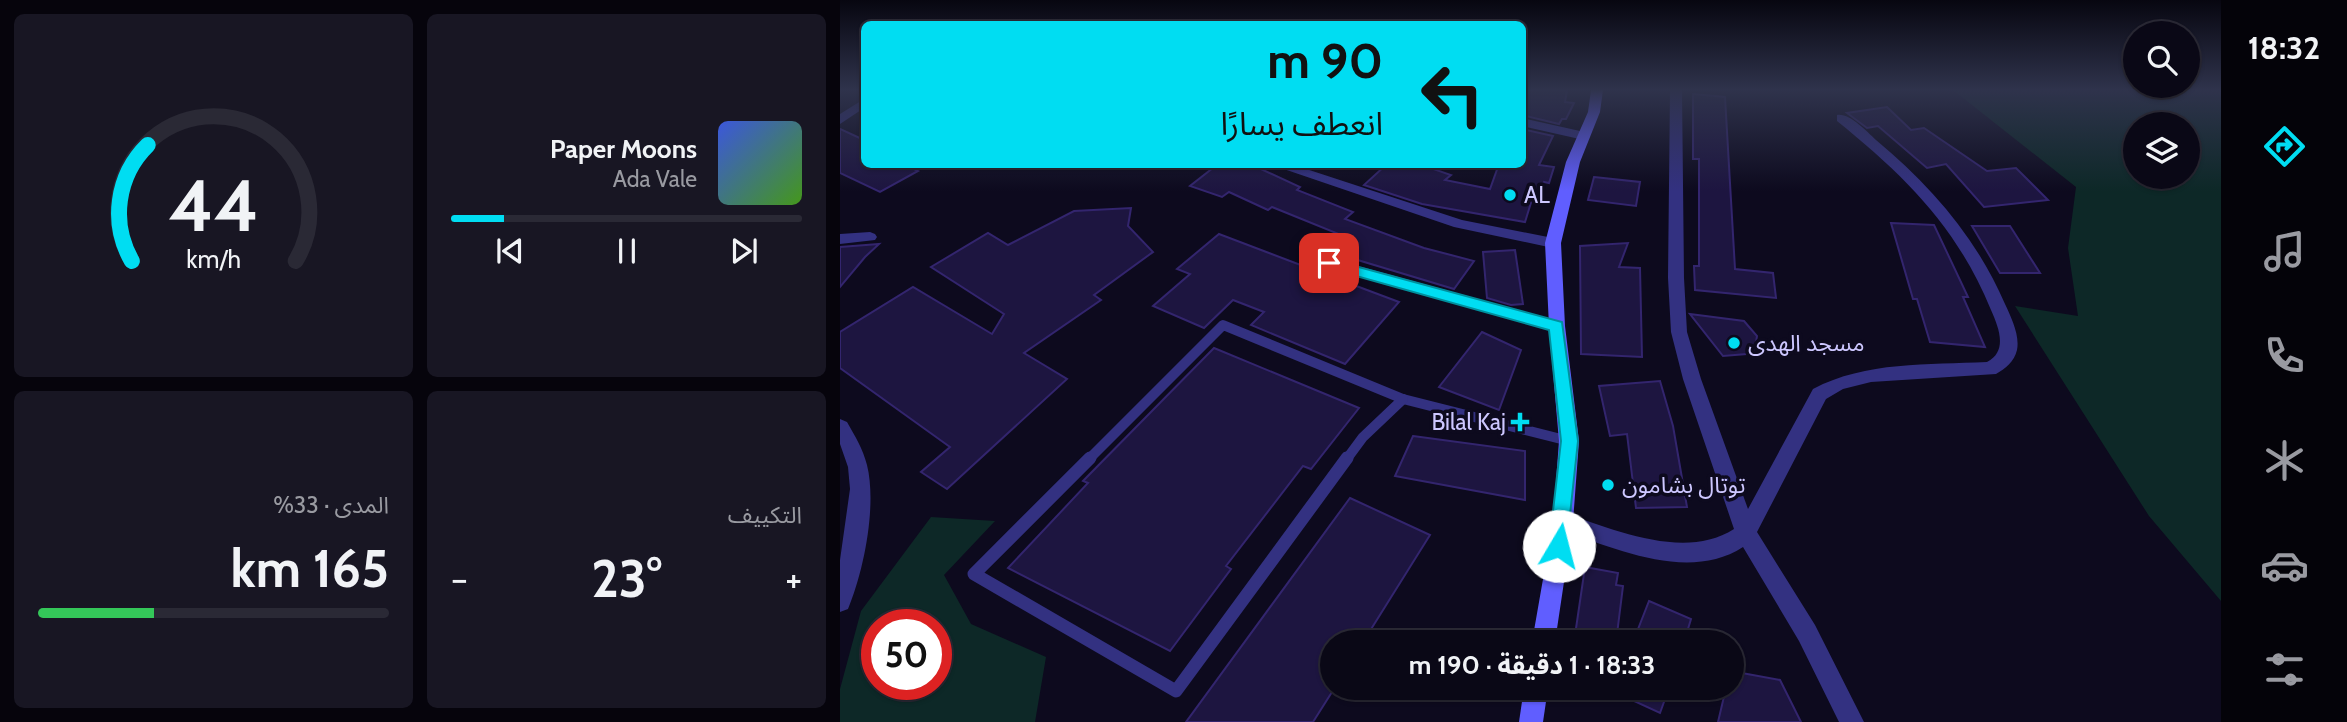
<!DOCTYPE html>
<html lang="ar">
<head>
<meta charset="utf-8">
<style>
  body { margin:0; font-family:Cabin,"Noto Sans Arabic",sans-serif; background:#181623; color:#f1f3f6; direction:rtl; height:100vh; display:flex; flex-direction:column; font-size:26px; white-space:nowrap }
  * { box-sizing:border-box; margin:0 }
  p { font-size:23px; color:#999aa1 }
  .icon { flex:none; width:38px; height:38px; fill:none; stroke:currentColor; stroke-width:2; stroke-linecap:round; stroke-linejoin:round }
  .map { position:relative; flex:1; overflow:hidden; direction:ltr }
  .side { display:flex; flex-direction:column; gap:14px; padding:14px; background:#06040c; width:840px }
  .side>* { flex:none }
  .top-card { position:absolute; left:21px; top:21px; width:665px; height:147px; border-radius:10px; box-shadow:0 2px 5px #0004,0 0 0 2px #2a2935; direction:rtl; background:#00ddf2; color:#111; overflow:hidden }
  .fabs { position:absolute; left:1283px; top:21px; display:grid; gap:14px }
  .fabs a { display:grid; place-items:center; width:77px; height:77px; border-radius:50%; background:#0a0816; box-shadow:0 2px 5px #0004,0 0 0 2px #2a2935; font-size:35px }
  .speed { position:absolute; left:21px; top:609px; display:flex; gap:14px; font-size:35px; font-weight:700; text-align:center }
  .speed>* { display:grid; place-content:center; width:91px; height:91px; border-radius:50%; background:#0a0816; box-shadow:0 2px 5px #0004,0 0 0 2px #2a2935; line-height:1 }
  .speed .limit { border:10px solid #d22; background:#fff; color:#111 }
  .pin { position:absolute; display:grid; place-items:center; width:60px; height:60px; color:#fff; margin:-30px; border-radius:14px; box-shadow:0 4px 10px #0006 }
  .me { position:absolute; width:77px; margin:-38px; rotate:8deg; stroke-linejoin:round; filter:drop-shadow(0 0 5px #0008) }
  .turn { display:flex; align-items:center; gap:24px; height:147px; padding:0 28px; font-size:32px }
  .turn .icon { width:91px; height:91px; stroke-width:2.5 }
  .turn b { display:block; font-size:49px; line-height:60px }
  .big { font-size:52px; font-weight:700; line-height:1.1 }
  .side .widget { flex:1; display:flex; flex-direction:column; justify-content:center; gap:10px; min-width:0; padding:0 24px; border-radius:10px; background:#181623 }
  .side .dial { align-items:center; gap:0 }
  .dial svg { height:182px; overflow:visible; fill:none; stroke:#2a2935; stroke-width:7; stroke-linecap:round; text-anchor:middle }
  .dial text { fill:#f1f3f6; stroke:none }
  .song { display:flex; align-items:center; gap:21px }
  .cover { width:84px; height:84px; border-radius:10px; background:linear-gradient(135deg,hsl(230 70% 55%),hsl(100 70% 35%)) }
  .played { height:7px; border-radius:4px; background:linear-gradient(90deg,#00ddf2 15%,#2a2935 15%) }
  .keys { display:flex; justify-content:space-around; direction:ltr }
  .heat { display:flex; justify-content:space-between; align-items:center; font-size:38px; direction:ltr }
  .charge { height:10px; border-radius:5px; background:linear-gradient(90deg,#34c759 33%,#2a2935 0) }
  .side .tiles { flex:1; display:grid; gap:14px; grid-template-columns:repeat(2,1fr) }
  .trip { position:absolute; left:480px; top:630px; width:424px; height:70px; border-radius:35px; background:#0a0816; box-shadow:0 2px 5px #0004,0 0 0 2px #2a2935; font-weight:700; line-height:70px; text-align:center; direction:rtl }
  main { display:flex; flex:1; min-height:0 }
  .menu { display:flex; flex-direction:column; width:126px; justify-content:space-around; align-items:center; background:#040309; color:#999aa1 }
  .menu .icon { width:49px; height:49px }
  .menu .current { color:#00ddf2 }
  .menu b { font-size:32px; color:#f1f3f6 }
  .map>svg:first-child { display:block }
</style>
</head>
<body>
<main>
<nav class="menu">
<b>18:32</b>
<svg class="icon current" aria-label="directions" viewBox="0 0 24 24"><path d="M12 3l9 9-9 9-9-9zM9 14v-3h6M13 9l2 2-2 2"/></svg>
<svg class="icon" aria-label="music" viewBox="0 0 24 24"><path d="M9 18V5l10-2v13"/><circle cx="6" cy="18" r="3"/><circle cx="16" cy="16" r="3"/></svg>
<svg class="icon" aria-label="phone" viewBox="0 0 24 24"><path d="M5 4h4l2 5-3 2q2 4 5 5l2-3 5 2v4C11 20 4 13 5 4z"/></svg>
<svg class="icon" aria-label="climate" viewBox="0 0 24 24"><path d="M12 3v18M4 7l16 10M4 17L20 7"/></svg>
<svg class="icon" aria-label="car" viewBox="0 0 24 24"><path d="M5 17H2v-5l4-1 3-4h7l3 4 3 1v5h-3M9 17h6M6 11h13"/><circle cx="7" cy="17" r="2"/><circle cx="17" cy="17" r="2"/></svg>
<svg class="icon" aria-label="filters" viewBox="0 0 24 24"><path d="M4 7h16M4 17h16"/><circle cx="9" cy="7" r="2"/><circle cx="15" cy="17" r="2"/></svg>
</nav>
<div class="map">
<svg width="1381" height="722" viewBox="0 0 1381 722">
  <rect width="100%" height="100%" fill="#0d0a1e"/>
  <!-- green -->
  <g fill="#0d2827" fill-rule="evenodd">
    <path d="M1113,90H1381V601L1309,516L1175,306L1238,316L1228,248L1236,187ZM1295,124H1348V177H1295Z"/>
    <path d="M91,517L155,521L104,575L131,624L206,657L195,722H0V689L21,611ZM37,625H96V684H37Z"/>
  </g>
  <!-- building -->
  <g fill="#1d1540" stroke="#33256e" stroke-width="2">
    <path d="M682,90H727L725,102L734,103L726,119H722L719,124L682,115Z"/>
    <path d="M853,94L885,97L895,269L933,273L936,298L855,290L854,266H859V159H853Z"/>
    <path d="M1047,107L1071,130L1084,128L1147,171L1176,168L1208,200L1144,207L1106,164L1087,168L1038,126L1027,128L1007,113Z"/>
    <path d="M0,129L24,140V164H64L78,171L40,192L0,173Z"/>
    <path d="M682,129L713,136L699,165L714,167L709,183L704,182L698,194L694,193L685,222L582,204L524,185L547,164H579L611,175L605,180L650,189L659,164H682Z"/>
    <path d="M378,164H410L460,187L457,190L513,212L505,219L584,248L634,261L614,289L501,255L516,241L432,207L428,210L389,192L382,197L350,186Z"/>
    <path d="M754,177L800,182L796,206L748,200Z"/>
    <path d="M291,208L288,226L313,252L254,295L261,300L184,353L227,379L107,489L81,472L110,447L0,368V332L73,287L152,334L164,314L91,267L148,233L168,245L234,211Z"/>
    <path d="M1051,223L1094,225L1128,297H1123L1145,347L1090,342L1077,299H1073Z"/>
    <path d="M1132,226H1170L1200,273H1160Z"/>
    <path d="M379,234L487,275L559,302L505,364L411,325L424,312L393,300L364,328L313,306L350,274L337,269Z"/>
    <path d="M788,243L779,267L800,268L802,357L741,354L740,246Z"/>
    <path d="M39,244L25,257L0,287V247Z"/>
    <path d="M675,250L683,304L671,305L647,298L643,252Z"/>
    <path d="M850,314L904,321L917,336L915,349L907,354L883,356Z"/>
    <path d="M642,332L681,350L659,410L599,387Z"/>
    <path d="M374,348L519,408L471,469L463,466L386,566L391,569L330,651L168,568L248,483L243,481Z"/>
    <path d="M820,381L833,426L847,507L796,508L787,434L770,436L759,386Z"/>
    <path d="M573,436L685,451V500L555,476Z"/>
    <path d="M510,498L590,535L523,642H492V692L473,722H346Z"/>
    <path d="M745,567L778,573L776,585L783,586L776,642H734Z"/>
    <path d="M809,601L851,619L844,642H793Z"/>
    <path d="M891,671L940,680L961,722H878L886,688H891Z"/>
    <path d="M766,688H829L820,713Z"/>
  </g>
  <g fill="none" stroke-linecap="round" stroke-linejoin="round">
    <!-- service-far1 -->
    <g stroke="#333181" stroke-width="10">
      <path d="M489,263L717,326"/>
      <path d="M563,399L729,441"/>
      <path d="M248,460L383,325L563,399"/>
      <path d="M506,460L523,437L563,399"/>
    </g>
    <!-- service -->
    <path stroke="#333181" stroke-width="13" d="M250,458L134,574L336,691L507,458"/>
    <!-- minor -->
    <g fill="#333181" fill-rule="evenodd">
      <path d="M830,90H842L844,278L847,332L861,379L908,509L973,389C1026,361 1088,365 1147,362C1168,351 1159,328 1151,310C1117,227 1065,176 997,121V115C1010,113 1026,131 1036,140C1091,186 1136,237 1165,304C1171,317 1180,335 1177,350C1174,362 1166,368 1156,374L1031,382L1003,389L986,399L917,532L975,625L1024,722H999L959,641L903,547C849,582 777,549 723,531L716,529L713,522L716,515L723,513C774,529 844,561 894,529L843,379L831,332L828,278Z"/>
      <path d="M24,99V108L0,124V114Z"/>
      <path d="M682,118L749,133L750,136L744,140L682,126Z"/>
      <path d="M451,164L622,220L713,238L721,243L713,248L614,227L432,165Z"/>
      <path d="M30,232L35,234L37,237L35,240L0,244V234Z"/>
      <path d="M0,419L7,422C15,436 23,449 27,465C37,505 24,571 8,609L0,612V560L10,489L8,467L0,444Z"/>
    </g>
    <!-- secondary -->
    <g fill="#605eff" fill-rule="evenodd">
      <path d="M751,90H763L760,112L740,162L721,243L725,326L739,441L733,522L715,642H692L713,522L719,441L709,326L705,243L726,162L748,112Z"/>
      <path d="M684,688H708L703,722H679Z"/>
    </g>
  </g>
  <!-- sky -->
  <linearGradient id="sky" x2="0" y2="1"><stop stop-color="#070610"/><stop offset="0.47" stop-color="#2f334c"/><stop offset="1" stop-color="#2f334c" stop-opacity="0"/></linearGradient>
  <rect width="1381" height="191" fill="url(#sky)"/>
  <!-- route -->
  <path fill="#00ddf2" stroke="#00909d" stroke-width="2" d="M489,259L722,322L738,441L726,552L719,555L712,552L709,546L721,441L709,330L484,267V260Z"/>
  <!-- markers -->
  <g fill="#00ddf2" stroke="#0d0a1e" stroke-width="2.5">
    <circle cx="670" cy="195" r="7"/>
    <circle cx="894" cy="343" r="7"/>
    <path d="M676.5 411.5h7v7h7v7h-7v7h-7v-7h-7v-7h7z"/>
    <circle cx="768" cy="485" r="7"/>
  </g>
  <g text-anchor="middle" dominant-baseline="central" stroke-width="7" stroke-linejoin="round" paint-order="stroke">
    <!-- poi labels -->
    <g font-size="23" fill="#cdc7ff" stroke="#0d0a1e" text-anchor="start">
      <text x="684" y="195">AL</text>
      <text x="908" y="343">مسجد الهدى</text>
      <text x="666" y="422" text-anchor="end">Bilal Kaj</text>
      <text x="782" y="485">توتال بشامون</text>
    </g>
  </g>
</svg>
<div class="fabs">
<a><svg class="icon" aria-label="search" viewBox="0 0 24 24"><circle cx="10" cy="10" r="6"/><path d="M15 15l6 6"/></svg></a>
<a><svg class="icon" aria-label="layers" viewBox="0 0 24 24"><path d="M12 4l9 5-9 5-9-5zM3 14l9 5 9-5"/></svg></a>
</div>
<div class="speed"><div class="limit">50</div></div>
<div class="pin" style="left:489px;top:263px;background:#d93025"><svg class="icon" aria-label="arrive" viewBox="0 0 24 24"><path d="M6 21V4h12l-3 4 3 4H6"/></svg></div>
<svg class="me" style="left:719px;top:546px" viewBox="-20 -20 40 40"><circle r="19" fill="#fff"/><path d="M0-13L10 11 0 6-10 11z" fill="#00ddf2"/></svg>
<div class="trip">18:33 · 1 دقيقة · 190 m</div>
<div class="top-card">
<div class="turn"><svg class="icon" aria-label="left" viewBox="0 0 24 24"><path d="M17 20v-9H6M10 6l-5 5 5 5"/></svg><div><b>90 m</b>انعطف يسارًا</div></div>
</div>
</div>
<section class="side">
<div class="tiles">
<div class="widget">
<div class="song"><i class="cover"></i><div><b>Paper Moons</b><p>Ada Vale</p></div></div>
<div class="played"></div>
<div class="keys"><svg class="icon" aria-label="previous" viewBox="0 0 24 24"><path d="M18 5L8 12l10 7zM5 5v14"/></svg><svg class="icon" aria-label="pause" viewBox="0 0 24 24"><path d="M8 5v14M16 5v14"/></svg><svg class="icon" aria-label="next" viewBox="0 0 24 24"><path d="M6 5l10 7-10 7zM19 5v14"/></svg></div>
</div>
<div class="widget dial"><svg viewBox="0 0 100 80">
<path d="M14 69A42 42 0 1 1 86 69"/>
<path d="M14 69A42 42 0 0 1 21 18" stroke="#00ddf2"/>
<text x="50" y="56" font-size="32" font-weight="700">44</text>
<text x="50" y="72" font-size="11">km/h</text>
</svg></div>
<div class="widget"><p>التكييف</p>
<div class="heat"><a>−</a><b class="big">23°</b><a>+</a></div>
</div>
<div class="widget"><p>المدى · 33%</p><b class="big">165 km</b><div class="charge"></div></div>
</div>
</section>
</main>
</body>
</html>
